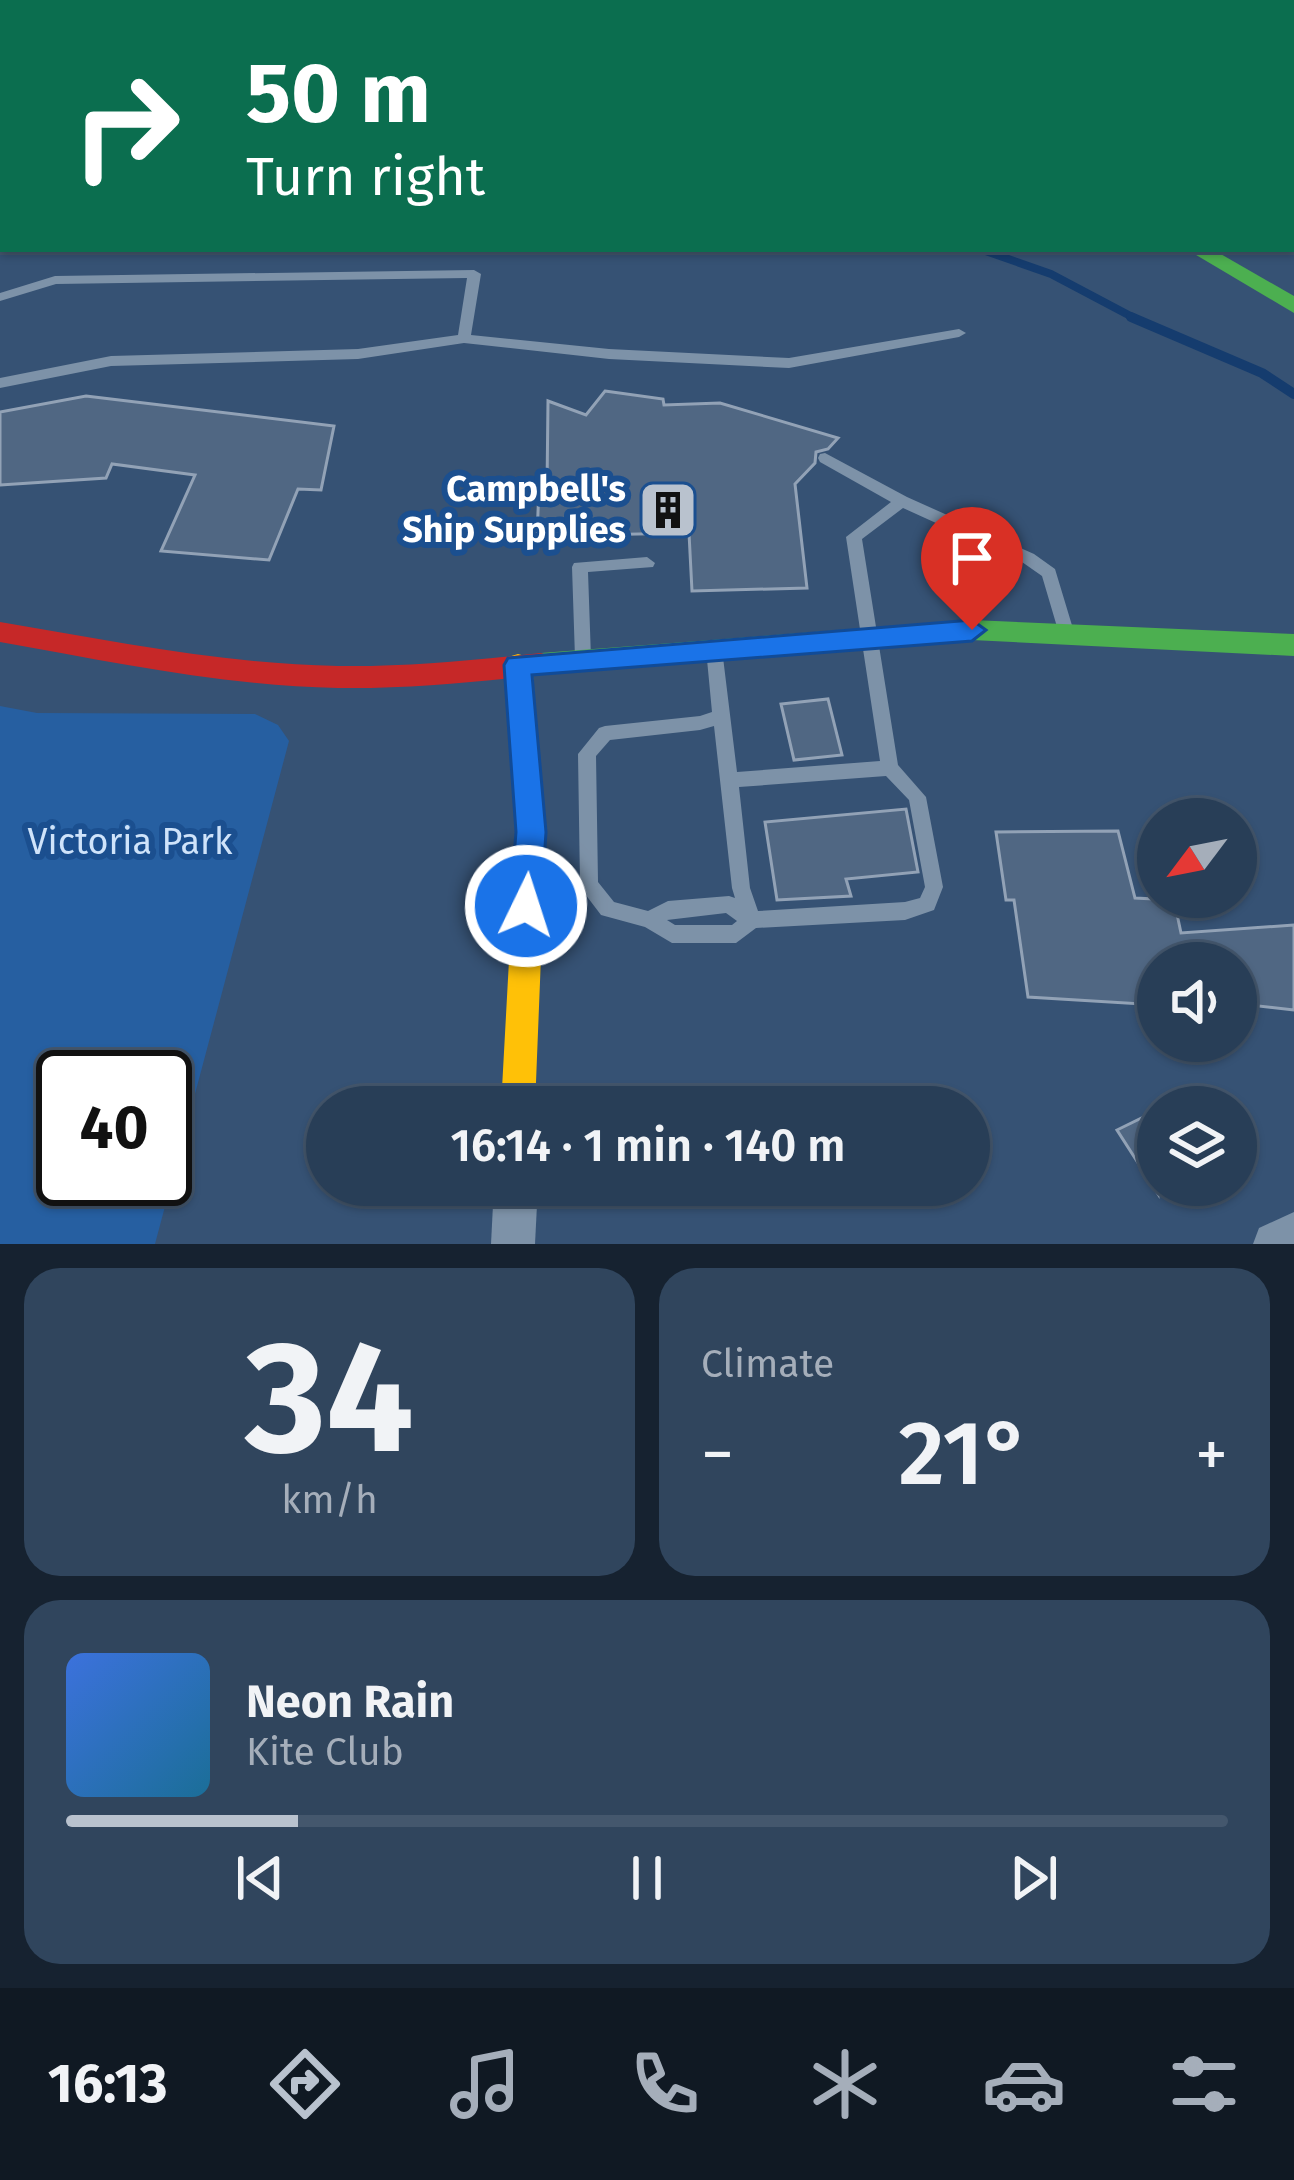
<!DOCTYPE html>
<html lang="en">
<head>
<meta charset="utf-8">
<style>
  body { margin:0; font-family:"Fira Sans",sans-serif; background:#30455d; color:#f1f3f6; height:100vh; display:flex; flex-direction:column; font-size:45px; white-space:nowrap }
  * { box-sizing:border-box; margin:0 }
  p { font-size:39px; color:#a5aeba }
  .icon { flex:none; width:66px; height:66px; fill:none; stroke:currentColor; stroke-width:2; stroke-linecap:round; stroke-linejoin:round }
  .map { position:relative; height:1244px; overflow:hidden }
  .panel { display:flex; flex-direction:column; gap:24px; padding:24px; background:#162230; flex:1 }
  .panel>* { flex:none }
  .banner { position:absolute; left:0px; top:0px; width:1296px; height:252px; box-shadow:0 3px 9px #0004,0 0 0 3px #44576d; background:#0b6e4f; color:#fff; overflow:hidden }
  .needle { width:78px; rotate:238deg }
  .tools { position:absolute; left:1137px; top:798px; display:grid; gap:24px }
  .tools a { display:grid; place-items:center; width:120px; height:120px; border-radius:50%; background:#283e57; box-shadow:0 3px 9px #0004,0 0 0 3px #44576d; font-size:60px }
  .speed { position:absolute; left:36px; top:1050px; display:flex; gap:24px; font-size:60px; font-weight:700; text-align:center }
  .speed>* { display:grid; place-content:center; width:156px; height:156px; border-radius:50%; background:#283e57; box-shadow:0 3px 9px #0004,0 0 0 3px #44576d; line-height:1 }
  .speed .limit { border:6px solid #111; border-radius:18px; background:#fff; color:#111 }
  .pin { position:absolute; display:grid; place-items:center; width:102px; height:102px; color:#fff; margin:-123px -51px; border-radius:50% 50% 50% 0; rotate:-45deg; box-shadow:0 0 12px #0007 }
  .pin .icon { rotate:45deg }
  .me { position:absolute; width:132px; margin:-66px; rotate:4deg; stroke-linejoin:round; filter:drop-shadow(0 0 9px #0008) }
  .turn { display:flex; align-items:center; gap:42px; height:252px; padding:0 48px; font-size:54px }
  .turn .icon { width:156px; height:156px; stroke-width:2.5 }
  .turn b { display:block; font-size:84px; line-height:102px }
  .big { font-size:90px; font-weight:600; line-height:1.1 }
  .panel .widget { flex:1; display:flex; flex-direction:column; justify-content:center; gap:18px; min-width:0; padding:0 42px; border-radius:36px; background:#30455d }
  .panel .dial { align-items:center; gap:0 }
  .dial b { font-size:156px; line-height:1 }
  .song { display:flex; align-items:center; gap:36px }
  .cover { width:144px; height:144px; border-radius:18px; background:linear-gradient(135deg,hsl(220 70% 55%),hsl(200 70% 35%)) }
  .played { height:12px; border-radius:6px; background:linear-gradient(90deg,#b9c2ce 20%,#44576d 20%) }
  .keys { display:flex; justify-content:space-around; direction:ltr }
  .heat { display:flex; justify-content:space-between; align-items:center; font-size:66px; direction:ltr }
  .panel .tiles { flex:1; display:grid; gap:24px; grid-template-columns:1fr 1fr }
  .widget:last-child { grid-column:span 2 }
  .trip { position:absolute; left:306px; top:1086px; width:684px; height:120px; border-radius:60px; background:#283e57; box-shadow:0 3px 9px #0004,0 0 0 3px #44576d; font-weight:600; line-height:120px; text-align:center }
  .menu { display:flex; height:192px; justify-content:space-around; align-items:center; background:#101923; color:#a5aeba }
  .menu .icon { width:84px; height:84px }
  .menu .current { color:#b9c2ce }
  .menu b { font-size:54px; color:#f1f3f6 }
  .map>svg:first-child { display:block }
</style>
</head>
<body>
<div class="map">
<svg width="1294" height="1244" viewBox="0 0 1294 1244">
  <rect width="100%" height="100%" fill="#365274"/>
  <!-- green -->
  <g fill="#265fa1" fill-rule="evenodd">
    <path d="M0,0H615V3H3V37Z"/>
    <path d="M0,706L37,713L255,714L278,725L289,741L155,1244H0ZM63,1077H165V1179H63Z"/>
  </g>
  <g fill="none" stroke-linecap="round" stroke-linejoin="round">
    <!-- stream-far1 -->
    <path stroke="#153c6e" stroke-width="8" d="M980,249L1051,274L1138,320"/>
    <!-- stream -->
    <path stroke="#153c6e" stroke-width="10" d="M1131,317L1262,373L1294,394"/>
  </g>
  <!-- building -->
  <g fill="#506783" stroke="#92a2b6" stroke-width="3">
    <path d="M605,391L663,399L664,405L720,403L838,438L828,449L816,452L815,463L795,484L807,588L692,591L689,533L537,536L539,488H547L548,401L586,415Z"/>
    <path d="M86,396L334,426L321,490L298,489L269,560L161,551L195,475L112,464L106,478L0,485V412Z"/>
    <path d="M828,699L842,755L794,760L781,704Z"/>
    <path d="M906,809L918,872L846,879L851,896L777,900L765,822Z"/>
    <path d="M1118,831L1135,898L1174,900L1181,933L1294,925V1010L1249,1005L1239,963H1158V1005L1028,997L1014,900H1006L996,832Z"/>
    <path d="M1158,1110V1194L1117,1130Z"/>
  </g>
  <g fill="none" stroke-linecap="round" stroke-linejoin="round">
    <!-- lane -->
    <g fill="#7d92a8" fill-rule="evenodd">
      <path d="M474,270L481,274L471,335L609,349L789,358L959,329L966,333L959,337L789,368L609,359L464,343L358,359L111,366L0,388V378L111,356L358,349L458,335L467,278L56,284L0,301V293L55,276Z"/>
      <path d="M825,453L907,497L1034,554L1055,569L1074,632L1072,637H1060L1042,576L1022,562L903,508L862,539L898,765L926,797L943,887L934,910L905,920L756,928L736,943H672L645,927L601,915L582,890L580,884L578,754L599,728L605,726L700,716L712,712L706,649L708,644H720L722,649L737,772L880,761L846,537L891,502L820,462L818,458L820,454ZM714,726L732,888L735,898L729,896L668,901L648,911L614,902L598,882L596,756L610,740L700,730ZM886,776L909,800L925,887L920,898L905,902L758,911L750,888L739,787ZM726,913L737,921L732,925H675L667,920Z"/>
      <path d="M647,557L655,563L653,567L588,572L591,658L589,663H577L575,658L572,567L574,563Z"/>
    </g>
    <!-- street -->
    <g fill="#7d92a8" fill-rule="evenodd">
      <rect x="0" y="107" width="3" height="14"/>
      <rect x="1293" y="175" width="1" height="14"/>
      <path d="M494,1185H538L535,1244H491Z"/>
      <path d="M1294,1212V1244H1253L1259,1228Z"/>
    </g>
    <!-- fast -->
    <g fill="#4caf50" fill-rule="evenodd">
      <path d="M1171,0H1259L1261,3H1173Z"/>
      <rect x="1293" y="96" width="1" height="12"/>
      <path d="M1186,249H1212L1294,296V313Z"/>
      <path d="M972,620L1294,634V656L972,640L541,675L531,672L527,664L531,656L541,653Z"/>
    </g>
    <!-- slow -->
    <path fill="#ffc107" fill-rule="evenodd" d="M518,654L528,657L532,665L546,832L535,1107H501L516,832L504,665L508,657Z"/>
    <!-- jam -->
    <path fill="#c62828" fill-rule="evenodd" d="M0,622C112,641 225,664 338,666C406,667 474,660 541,653L551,656L555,664L551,672L541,675C474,682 406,689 338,688C225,686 112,662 0,642Z"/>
  </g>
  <!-- route -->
  <path fill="#1a73e8" stroke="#114b97" stroke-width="3" d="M972,620L986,630L972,641L532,675L546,832L541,906L537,916L526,920L514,916L510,906L516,832L504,665L508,658Z"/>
  <!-- icons -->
  <defs>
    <g id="building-square" transform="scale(3)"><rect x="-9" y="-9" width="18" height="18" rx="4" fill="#b9c2ce" stroke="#1b4f8f"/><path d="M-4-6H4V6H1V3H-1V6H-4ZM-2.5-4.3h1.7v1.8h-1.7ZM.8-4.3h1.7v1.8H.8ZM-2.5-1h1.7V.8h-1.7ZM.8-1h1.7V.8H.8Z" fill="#111"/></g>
  </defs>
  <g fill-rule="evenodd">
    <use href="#building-square" x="668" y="510"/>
  </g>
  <g text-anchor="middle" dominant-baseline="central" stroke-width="12" stroke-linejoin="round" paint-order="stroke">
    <!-- poi labels -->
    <g font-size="36" font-weight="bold" fill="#fff" stroke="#1b4f8f" text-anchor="end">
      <text x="626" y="489">Campbell's<tspan x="626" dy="41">Ship Supplies</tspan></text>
    </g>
    <!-- park labels -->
    <g font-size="36" fill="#cfe3fa" stroke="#1b4f8f">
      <text x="130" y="842">Victoria Park</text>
    </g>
  </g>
</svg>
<div class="tools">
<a><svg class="needle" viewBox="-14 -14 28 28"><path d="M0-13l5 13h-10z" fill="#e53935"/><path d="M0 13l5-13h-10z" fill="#a5aeba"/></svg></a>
<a><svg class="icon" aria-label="sound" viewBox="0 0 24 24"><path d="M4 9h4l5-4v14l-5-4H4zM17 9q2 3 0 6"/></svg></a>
<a><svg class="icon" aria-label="layers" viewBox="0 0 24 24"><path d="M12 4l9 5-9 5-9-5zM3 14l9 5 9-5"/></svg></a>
</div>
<div class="speed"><div class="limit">40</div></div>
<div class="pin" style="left:972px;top:630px;background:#d93025"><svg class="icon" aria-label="arrive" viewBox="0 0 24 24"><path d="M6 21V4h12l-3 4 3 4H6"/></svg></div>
<svg class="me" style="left:526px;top:906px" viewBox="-20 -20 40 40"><circle r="17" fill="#1a73e8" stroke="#fff" stroke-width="3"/><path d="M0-11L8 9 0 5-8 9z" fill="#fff"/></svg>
<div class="trip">16:14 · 1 min · 140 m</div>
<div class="banner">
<div class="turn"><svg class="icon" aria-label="right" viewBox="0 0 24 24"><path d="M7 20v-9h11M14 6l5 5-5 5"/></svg><div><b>50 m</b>Turn right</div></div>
</div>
</div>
<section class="panel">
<div class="tiles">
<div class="widget dial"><b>34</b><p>km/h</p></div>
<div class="widget"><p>Climate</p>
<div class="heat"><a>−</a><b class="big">21°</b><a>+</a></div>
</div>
<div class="widget">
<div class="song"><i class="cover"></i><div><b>Neon Rain</b><p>Kite Club</p></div></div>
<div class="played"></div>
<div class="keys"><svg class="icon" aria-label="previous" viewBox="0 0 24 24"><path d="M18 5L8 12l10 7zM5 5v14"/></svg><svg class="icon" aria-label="pause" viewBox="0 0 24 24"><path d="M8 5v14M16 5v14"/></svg><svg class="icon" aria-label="next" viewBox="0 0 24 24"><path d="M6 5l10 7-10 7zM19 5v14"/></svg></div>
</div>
</div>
</section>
<nav class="menu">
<b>16:13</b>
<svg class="icon current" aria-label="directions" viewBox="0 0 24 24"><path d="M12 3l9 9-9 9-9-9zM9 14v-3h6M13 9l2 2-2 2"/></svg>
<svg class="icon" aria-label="music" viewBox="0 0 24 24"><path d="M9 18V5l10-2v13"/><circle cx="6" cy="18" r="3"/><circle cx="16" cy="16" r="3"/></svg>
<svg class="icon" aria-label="phone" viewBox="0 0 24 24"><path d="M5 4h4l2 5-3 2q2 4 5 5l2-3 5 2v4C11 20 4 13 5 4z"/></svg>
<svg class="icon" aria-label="climate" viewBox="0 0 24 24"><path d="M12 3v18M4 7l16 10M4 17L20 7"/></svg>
<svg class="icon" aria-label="car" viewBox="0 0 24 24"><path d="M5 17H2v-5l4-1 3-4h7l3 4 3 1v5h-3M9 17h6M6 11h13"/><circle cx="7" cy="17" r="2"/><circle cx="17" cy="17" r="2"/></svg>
<svg class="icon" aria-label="filters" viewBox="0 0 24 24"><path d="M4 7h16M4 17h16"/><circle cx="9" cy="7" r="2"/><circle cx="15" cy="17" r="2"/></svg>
</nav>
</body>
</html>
